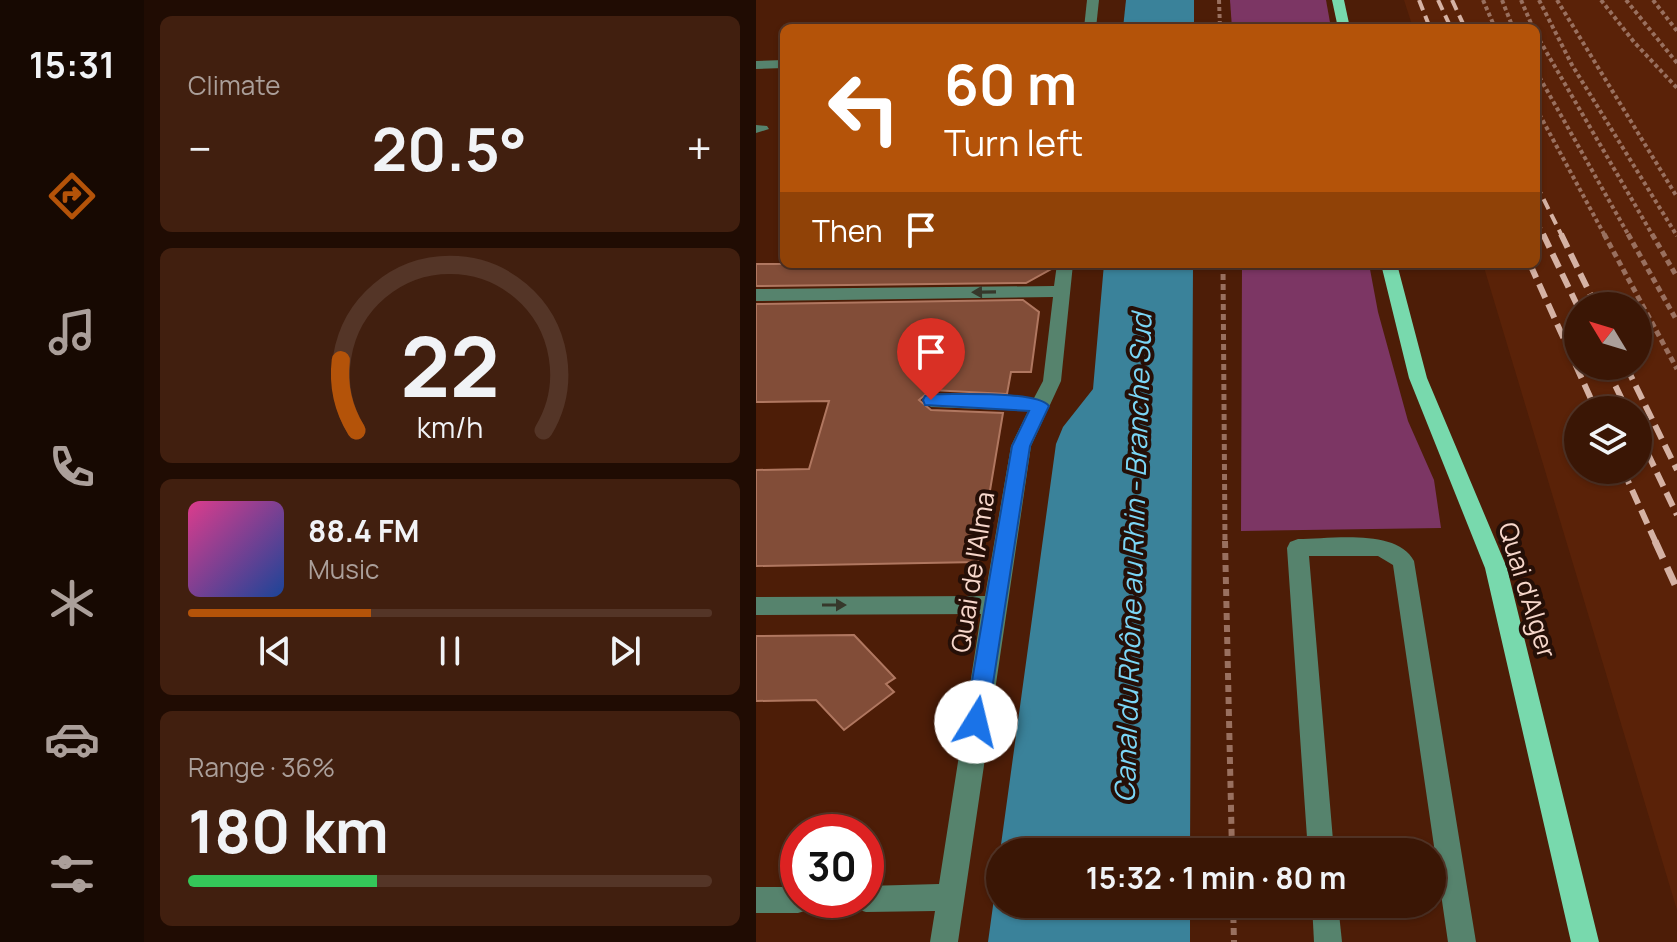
<!DOCTYPE html>
<html lang="en">
<head>
<meta charset="utf-8">
<style>
  body { margin:0; font-family:Manrope,sans-serif; background:#411f0f; color:#f1f3f6; height:100vh; display:flex; flex-direction:column; font-size:30px; white-space:nowrap }
  * { box-sizing:border-box; margin:0 }
  p { font-size:26px; color:#ab9f9a }
  .icon { flex:none; width:44px; height:44px; fill:none; stroke:currentColor; stroke-width:2; stroke-linecap:round; stroke-linejoin:round }
  .map { position:relative; flex:1; overflow:hidden }
  .details { display:flex; flex-direction:column; gap:16px; padding:16px; background:#200c03; width:612px }
  .details>* { flex:none }
  .banner { position:absolute; left:24px; top:24px; width:760px; height:244px; border-radius:12px; box-shadow:0 2px 6px #0004,0 0 0 2px #543527; background:#b45309; color:#fff; overflow:hidden }
  .needle { width:52px; rotate:308deg }
  .controls { position:absolute; left:808px; top:292px; display:grid; gap:16px }
  .controls a { display:grid; place-items:center; width:88px; height:88px; border-radius:50%; background:#3a1605; box-shadow:0 2px 6px #0004,0 0 0 2px #543527; font-size:40px }
  .speed { position:absolute; left:24px; top:814px; display:flex; gap:16px; font-size:40px; font-weight:700; text-align:center }
  .speed>* { display:grid; place-content:center; width:104px; height:104px; border-radius:50%; background:#3a1605; box-shadow:0 2px 6px #0004,0 0 0 2px #543527; line-height:1 }
  .speed .limit { border:12px solid #d22; background:#fff; color:#111 }
  .pin { position:absolute; display:grid; place-items:center; width:68px; height:68px; color:#fff; margin:-82px -34px; border-radius:50% 50% 50% 0; rotate:-45deg; box-shadow:0 0 8px #0007 }
  .pin .icon { rotate:45deg }
  .me { position:absolute; width:88px; margin:-44px; rotate:9deg; stroke-linejoin:round; filter:drop-shadow(0 0 6px #0008) }
  .turn { display:flex; align-items:center; gap:28px; height:168px; padding:0 32px; font-size:36px }
  .turn .icon { width:104px; height:104px; stroke-width:2.5 }
  .turn b { display:block; font-size:56px; line-height:68px }
  .then { display:flex; align-items:center; height:76px; padding:0 32px; background:#0003; gap:16px; font-size:30px }
  .big { font-size:60px; font-weight:700; line-height:1.1 }
  .details .card { flex:1; display:flex; flex-direction:column; justify-content:center; gap:12px; min-width:0; padding:0 28px; border-radius:12px; background:#411f0f }
  .details .dial { align-items:center; gap:0 }
  .dial svg { height:208px; overflow:visible; fill:none; stroke:#543527; stroke-width:7; stroke-linecap:round; text-anchor:middle }
  .dial text { fill:#f1f3f6; stroke:none }
  .song { display:flex; align-items:center; gap:24px }
  .cover { width:96px; height:96px; border-radius:12px; background:linear-gradient(135deg,hsl(330 70% 55%),hsl(220 70% 35%)) }
  .played { height:8px; border-radius:4px; background:linear-gradient(90deg,#b45309 35%,#543527 35%) }
  .keys { display:flex; justify-content:space-around; direction:ltr }
  .heat { display:flex; justify-content:space-between; align-items:center; font-size:44px; direction:ltr }
  .charge { height:12px; border-radius:6px; background:linear-gradient(90deg,#34c759 36%,#543527 0) }
  .trip { position:absolute; left:230px; top:838px; width:460px; height:80px; border-radius:40px; background:#3a1605; box-shadow:0 2px 6px #0004,0 0 0 2px #543527; font-weight:700; line-height:80px; text-align:center }
  main { display:flex; flex:1; min-height:0 }
  .tab-bar { display:flex; flex-direction:column; width:144px; justify-content:space-around; align-items:center; background:#170902; color:#ab9f9a }
  .tab-bar .icon { width:56px; height:56px }
  .tab-bar .selected { color:#b45309 }
  .tab-bar b { font-size:36px; color:#f1f3f6 }
  .map>svg:first-child { display:block }
</style>
</head>
<body>
<main>
<nav class="tab-bar">
<b>15:31</b>
<svg class="icon selected" aria-label="directions" viewBox="0 0 24 24"><path d="M12 3l9 9-9 9-9-9zM9 14v-3h6M13 9l2 2-2 2"/></svg>
<svg class="icon" aria-label="music" viewBox="0 0 24 24"><path d="M9 18V5l10-2v13"/><circle cx="6" cy="18" r="3"/><circle cx="16" cy="16" r="3"/></svg>
<svg class="icon" aria-label="phone" viewBox="0 0 24 24"><path d="M5 4h4l2 5-3 2q2 4 5 5l2-3 5 2v4C11 20 4 13 5 4z"/></svg>
<svg class="icon" aria-label="climate" viewBox="0 0 24 24"><path d="M12 3v18M4 7l16 10M4 17L20 7"/></svg>
<svg class="icon" aria-label="car" viewBox="0 0 24 24"><path d="M5 17H2v-5l4-1 3-4h7l3 4 3 1v5h-3M9 17h6M6 11h13"/><circle cx="7" cy="17" r="2"/><circle cx="17" cy="17" r="2"/></svg>
<svg class="icon" aria-label="filters" viewBox="0 0 24 24"><path d="M4 7h16M4 17h16"/><circle cx="9" cy="7" r="2"/><circle cx="15" cy="17" r="2"/></svg>
</nav>
<section class="details">
<div class="card"><p>Climate</p>
<div class="heat"><a>−</a><b class="big">20.5°</b><a>+</a></div>
</div>
<div class="card dial"><svg viewBox="0 0 100 80">
<path d="M14 69A42 42 0 1 1 86 69"/>
<path d="M14 69A42 42 0 0 1 8 42" stroke="#b45309"/>
<text x="50" y="56" font-size="32" font-weight="700">22</text>
<text x="50" y="72" font-size="11">km/h</text>
</svg></div>
<div class="card">
<div class="song"><i class="cover"></i><div><b>88.4 FM</b><p>Music</p></div></div>
<div class="played"></div>
<div class="keys"><svg class="icon" aria-label="previous" viewBox="0 0 24 24"><path d="M18 5L8 12l10 7zM5 5v14"/></svg><svg class="icon" aria-label="pause" viewBox="0 0 24 24"><path d="M8 5v14M16 5v14"/></svg><svg class="icon" aria-label="next" viewBox="0 0 24 24"><path d="M6 5l10 7-10 7zM19 5v14"/></svg></div>
</div>
<div class="card"><p>Range · 36%</p><b class="big">180 km</b><div class="charge"></div></div>
</section>
<div class="map">
<svg width="921" height="942" viewBox="0 0 921 942">
  <rect width="100%" height="100%" fill="#4d1d07"/>
  <!-- built -->
  <path fill="#5a2208" fill-rule="evenodd" d="M648,0H921V910L727,264H780V28H657ZM822,306H882V366H822ZM822,410H882V470H822Z"/>
  <!-- green -->
  <g fill="#7c3664">
    <path d="M474,0H570L575,28H476Z"/>
    <path d="M486,264H613L622,312L652,421L678,480L685,528L485,531Z"/>
  </g>
  <!-- water -->
  <g fill="#3a829a">
    <path d="M370,0H438V28H367Z"/>
    <path d="M348,264H437L434,852H244L300,444L307,427L337,389Z"/>
    <path d="M244,855V904H434V942H232Z"/>
  </g>
  <!-- building -->
  <g fill="#824d38" stroke="#b07760" stroke-width="2">
    <path d="M0,264H298L297,268L270,283L0,286Z"/>
    <path d="M267,300L283,312L275,372H255L251,394L175,390L163,400L175,410L247,413L222,562L0,566V470L53,469L73,401L0,402V304Z"/>
    <path d="M98,635L139,678L130,684L138,692L88,730L60,700L0,701V636Z"/>
  </g>
  <g fill="none" stroke-linecap="round" stroke-linejoin="round">
    <!-- path-far2 -->
    <g stroke="#99705f" stroke-width="4" stroke-dasharray="4 3" stroke-linecap="butt">
      <path d="M463,0L464,28"/>
      <path d="M727,0L739,28"/>
      <path d="M746,0L757,28"/>
      <path d="M765,0L777,28"/>
      <path d="M783,0L816,65L921,236"/>
      <path d="M801,0L921,197"/>
      <path d="M845,0L878,42L921,88"/>
      <path d="M870,0L921,63"/>
      <path d="M897,0L921,31"/>
      <path d="M780,34L897,236"/>
      <path d="M780,71L873,236"/>
      <path d="M780,108L849,236"/>
    </g>
    <!-- path-far1 -->
    <g stroke="#99705f" stroke-width="5" stroke-dasharray="6 4" stroke-linecap="butt">
      <path d="M848,234L921,369"/>
      <path d="M872,234L921,321"/>
      <path d="M896,234L921,277"/>
      <path d="M467,264L469,543"/>
    </g>
    <!-- path -->
    <g stroke="#99705f" stroke-width="6" stroke-dasharray="7 5" stroke-linecap="butt">
      <path d="M469,541L476,852"/>
      <path d="M477,904L478,942"/>
    </g>
    <!-- minor -->
    <g fill="#56836d" fill-rule="evenodd">
      <path d="M331,0H343L340,28H328Z"/>
      <path d="M28,60V68L0,69V61Z"/>
      <path d="M0,125L11,126L13,129L0,133Z"/>
      <path d="M301,264H317L305,381L275,446L202,942H174L179,911L110,912L100,909L97,900H110V886L183,884L225,614L0,615V597L229,596L255,446L272,411L175,407L166,400L175,393L278,398L287,381L297,297L0,301V289L298,286Z"/>
      <path d="M542,539C574,539 641,528 658,561L720,942H692L637,565L622,556H553L578,852H552L531,548L534,542Z"/>
      <path d="M0,887H42V900H55L52,910L42,913H0Z"/>
      <path d="M556,904H582L586,942H558Z"/>
    </g>
    <!-- major -->
    <g fill="#78d9ad" fill-rule="evenodd">
      <path d="M576,0H588L594,28H582Z"/>
      <path d="M625,264H641L671,378L751,568L843,942H815L729,568L653,378Z"/>
    </g>
    <!-- rail-far2 -->
    <g stroke="#d5b2a4" stroke-width="4" stroke-dasharray="11 6" stroke-linecap="butt">
      <path d="M663,0L674,28"/>
      <path d="M682,0L695,28"/>
      <path d="M696,0L709,28"/>
      <path d="M780,184L806,236"/>
      <path d="M780,219L788,236"/>
    </g>
    <!-- rail-far1 -->
    <g stroke="#d5b2a4" stroke-width="6" stroke-dasharray="15 7" stroke-linecap="butt">
      <path d="M787,234L822,307"/>
      <path d="M805,234L840,306"/>
      <path d="M774,264L840,410"/>
      <path d="M850,366L871,410"/>
      <path d="M870,366L921,470"/>
      <path d="M882,433L921,515"/>
      <path d="M867,470L900,543"/>
    </g>
    <!-- rail -->
    <path stroke="#d5b2a4" stroke-width="7" stroke-dasharray="19 10" stroke-linecap="butt" d="M899,541L921,589"/>
  </g>
  <!-- one-way arrows -->
  <defs><path id="oneway-solid" d="M-6-.8H1V-3.2L6.5 0L1 3.2V.8H-6Z" transform="scale(2)"/></defs>
  <g fill="#36382b">
    <use href="#oneway-solid" transform="translate(228 292) rotate(179)"/>
    <use href="#oneway-solid" transform="translate(78 605)"/>
  </g>
  <!-- route -->
  <path fill="#1a73e8" stroke="#114b97" stroke-width="2" d="M175,394C198,395 280,390 293,406L274,446L231,722L228,729L220,732L212,729L209,722L256,446L273,411L169,405L167,400L169,396Z"/>
  <g text-anchor="middle" dominant-baseline="central" stroke-width="8" stroke-linejoin="round" paint-order="stroke">
    <!-- street labels -->
    <g font-size="26" fill="#f7d7cb" stroke="#250f07">
      <text transform="translate(216 572) rotate(-81)">Quai de l'Alma</text>
      <text transform="translate(772 590) rotate(73)">Quai d'Alger</text>
    </g>
    <!-- water labels -->
    <g font-size="28" font-style="italic" fill="#7bd6f6" stroke="#250f07">
      <text transform="translate(376 558) rotate(-88)">Canal du Rhône au Rhin - Branche Sud</text>
    </g>
  </g>
</svg>
<div class="controls">
<a><svg class="needle" viewBox="-14 -14 28 28"><path d="M0-13l5 13h-10z" fill="#e53935"/><path d="M0 13l5-13h-10z" fill="#ab9f9a"/></svg></a>
<a><svg class="icon" aria-label="layers" viewBox="0 0 24 24"><path d="M12 4l9 5-9 5-9-5zM3 14l9 5 9-5"/></svg></a>
</div>
<div class="speed"><div class="limit">30</div></div>
<div class="pin" style="left:175px;top:400px;background:#d93025"><svg class="icon" aria-label="arrive" viewBox="0 0 24 24"><path d="M6 21V4h12l-3 4 3 4H6"/></svg></div>
<svg class="me" style="left:220px;top:722px" viewBox="-20 -20 40 40"><circle r="19" fill="#fff"/><path d="M0-13L10 11 0 6-10 11z" fill="#1a73e8"/></svg>
<div class="trip">15:32 · 1 min · 80 m</div>
<div class="banner">
<div class="turn"><svg class="icon" aria-label="left" viewBox="0 0 24 24"><path d="M17 20v-9H6M10 6l-5 5 5 5"/></svg><div><b>60 m</b>Turn left</div></div>
<div class="then">Then<svg class="icon" aria-label="arrive" viewBox="0 0 24 24"><path d="M6 21V4h12l-3 4 3 4H6"/></svg></div>
</div>
</div>
</main>
</body>
</html>
